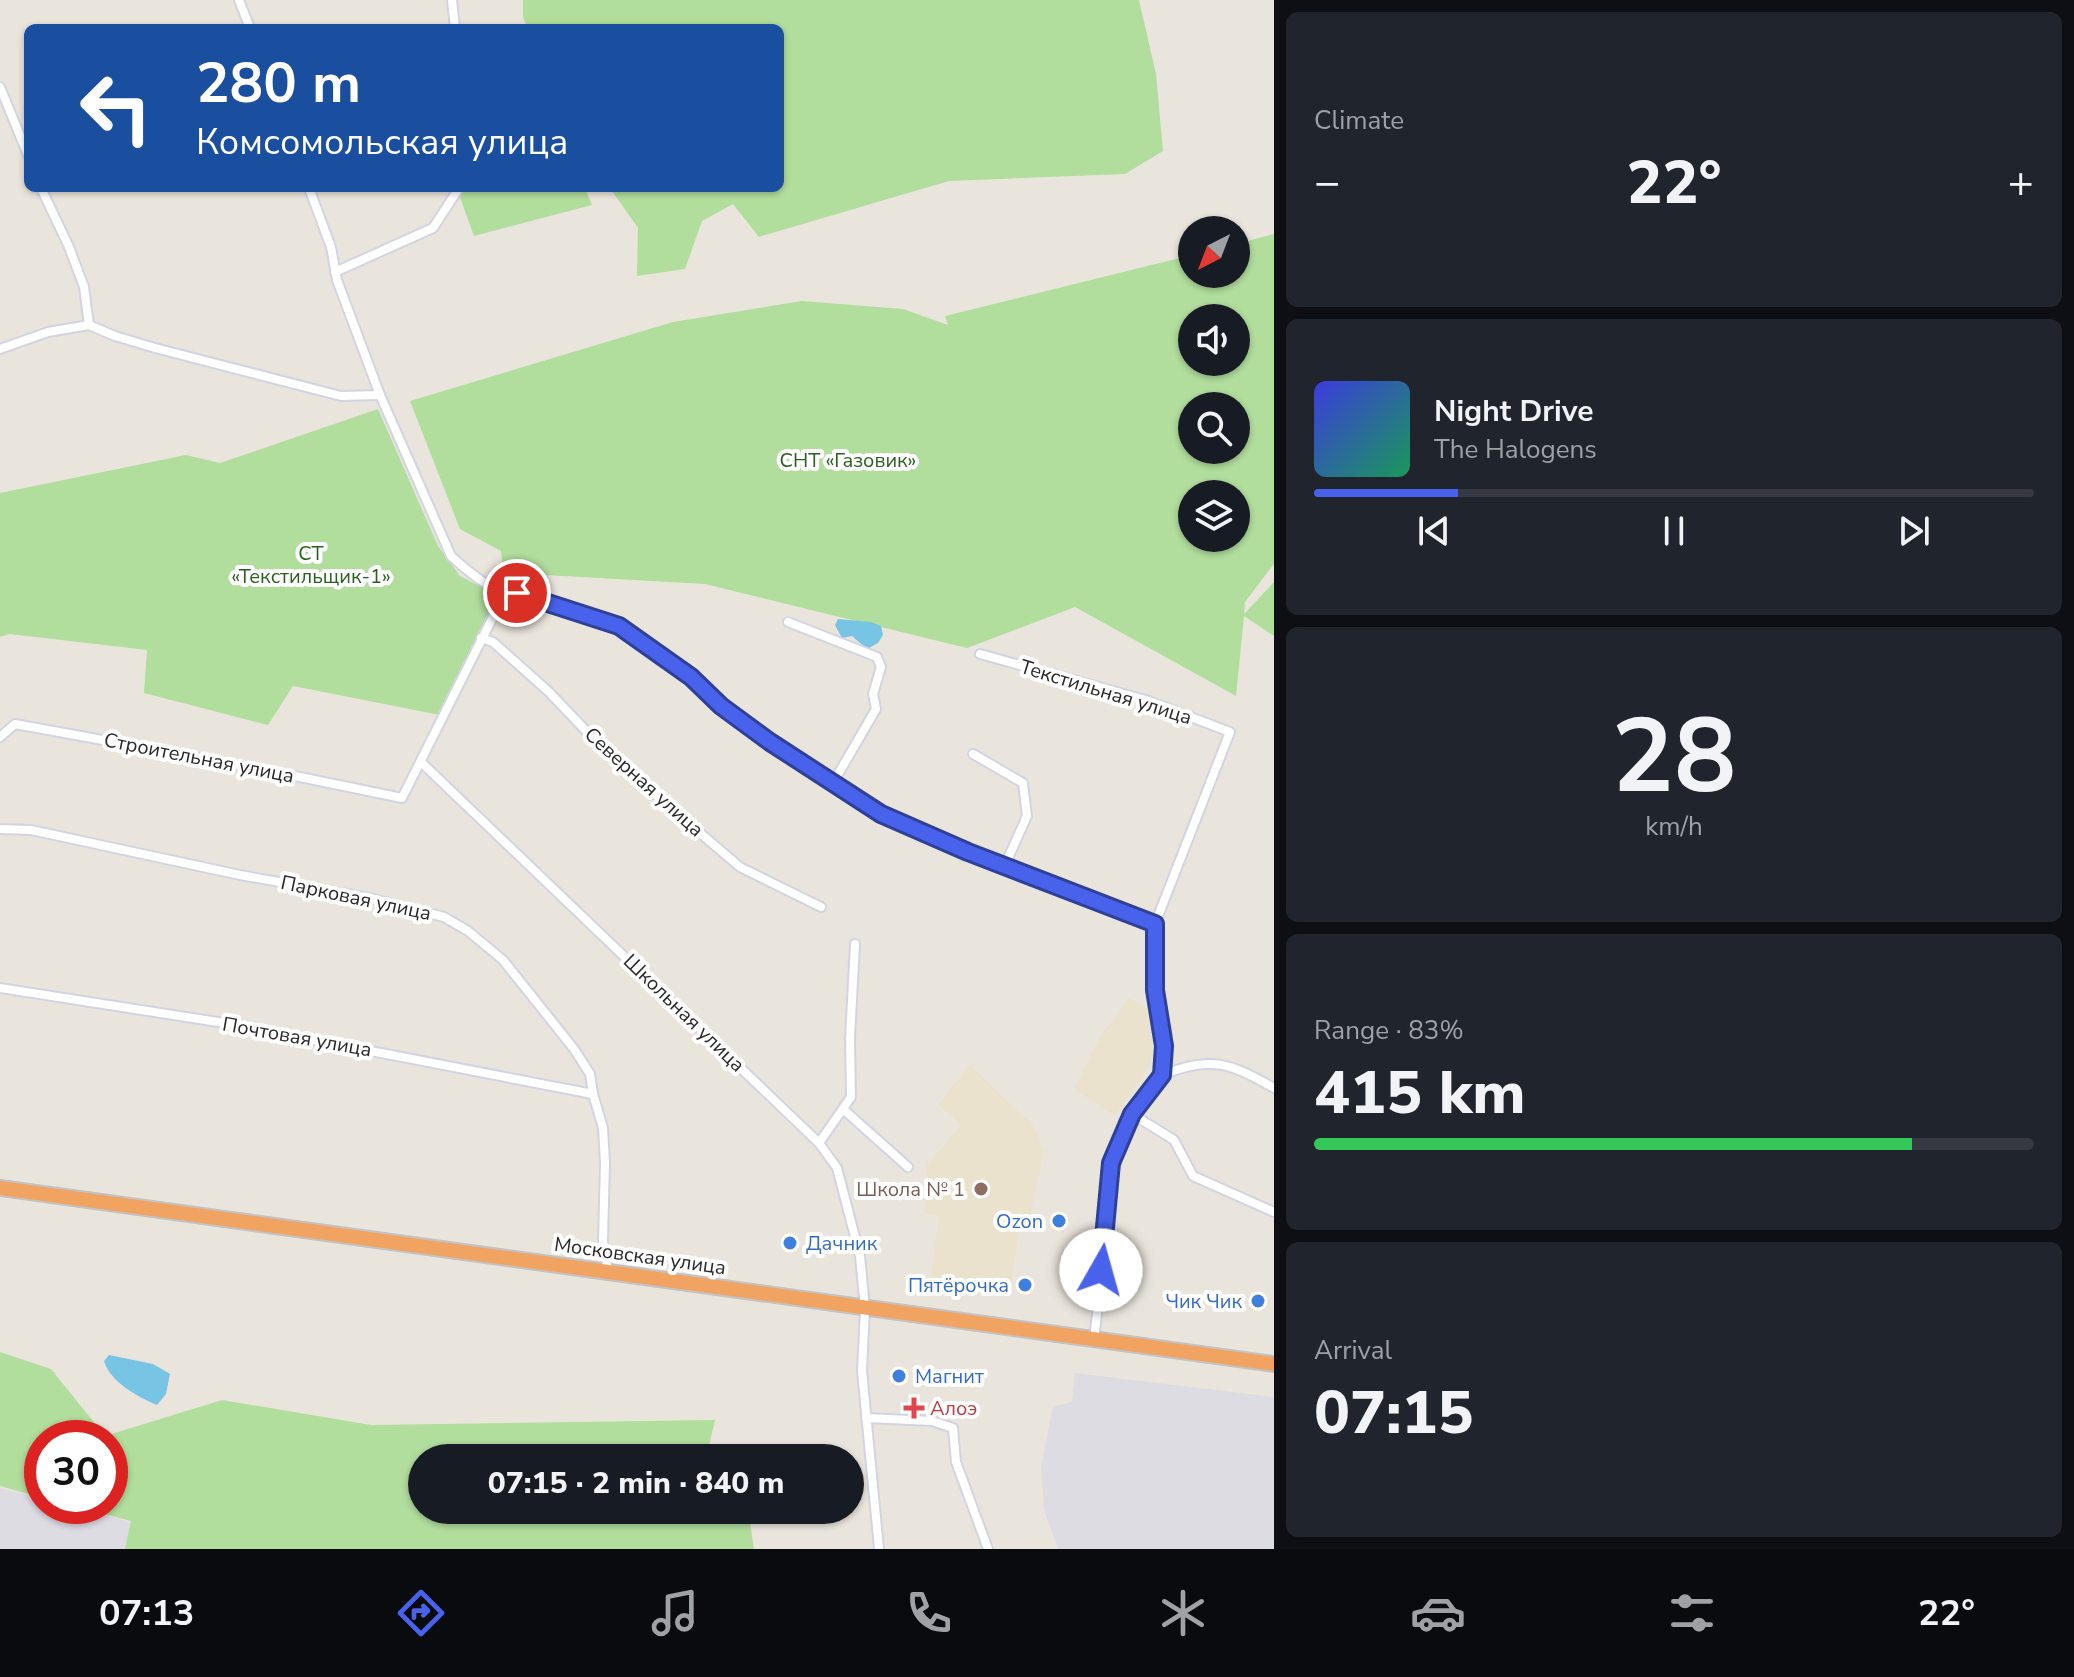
<!DOCTYPE html>
<html lang="en">
<head>
<meta charset="utf-8">
<style>
  body { margin:0; font-family:"Nunito Sans",sans-serif; background:#20242c; color:#f1f3f6; height:100vh; display:flex; flex-direction:column; font-size:30px; white-space:nowrap }
  * { box-sizing:border-box; margin:0 }
  p { font-size:26px; color:#9ea1a6 }
  .icon { flex:none; width:44px; height:44px; fill:none; stroke:currentColor; stroke-width:2; stroke-linecap:round; stroke-linejoin:round }
  .map { position:relative; flex:1; overflow:hidden }
  .details { display:flex; flex-direction:column; gap:12px; padding:12px; background:#0d0f14; width:800px }
  .details>* { flex:none }
  .guide { position:absolute; left:24px; top:24px; width:760px; height:168px; border-radius:12px; box-shadow:0 2px 6px #0004; background:#1a4fa0; color:#fff; overflow:hidden }
  .needle { width:52px; rotate:222deg }
  .controls { position:absolute; left:1178px; top:216px; display:grid; gap:16px }
  .controls a { display:grid; place-items:center; width:72px; height:72px; border-radius:50%; background:#171b24; box-shadow:0 2px 6px #0004; font-size:40px }
  .speed { position:absolute; left:24px; top:1420px; display:flex; gap:16px; font-size:40px; font-weight:700; text-align:center }
  .speed>* { display:grid; place-content:center; width:104px; height:104px; border-radius:50%; background:#171b24; box-shadow:0 2px 6px #0004; line-height:1 }
  .speed .limit { border:12px solid #d22; background:#fff; color:#111 }
  .pin { position:absolute; display:grid; place-items:center; width:68px; height:68px; color:#fff; margin:-34px; border:4px solid #fff; border-radius:50%; box-shadow:0 2px 8px #0007 }
  .me { position:absolute; width:88px; margin:-44px; rotate:7deg; stroke-linejoin:round; filter:drop-shadow(0 0 6px #0008) }
  .turn { display:flex; align-items:center; gap:28px; height:168px; padding:0 40px; font-size:36px }
  .turn .icon { width:104px; height:104px; stroke-width:2.5 }
  .turn b { display:block; font-size:56px; line-height:68px }
  .big { font-size:60px; font-weight:800; line-height:1.1 }
  .details .card { flex:1; display:flex; flex-direction:column; justify-content:center; gap:12px; min-width:0; padding:0 28px; border-radius:12px; background:#20242c }
  .details .dial { align-items:center; gap:0 }
  .dial b { font-size:104px; line-height:1 }
  .song { display:flex; align-items:center; gap:24px }
  .cover { width:96px; height:96px; border-radius:12px; background:linear-gradient(135deg,hsl(240 70% 55%),hsl(150 70% 35%)) }
  .played { height:8px; border-radius:4px; background:linear-gradient(90deg,#4962eb 20%,#363941 20%) }
  .keys { display:flex; justify-content:space-around; direction:ltr }
  .heat { display:flex; justify-content:space-between; align-items:center; font-size:44px; direction:ltr }
  .charge { height:12px; border-radius:6px; background:linear-gradient(90deg,#34c759 83%,#363941 0) }
  .trip { position:absolute; left:408px; top:1444px; width:456px; height:80px; border-radius:40px; background:#171b24; box-shadow:0 2px 6px #0004; font-weight:800; line-height:80px; text-align:center }
  .tab-bar { display:flex; height:128px; justify-content:space-around; align-items:center; background:#090b0e; color:#9ea1a6 }
  .tab-bar .icon { width:56px; height:56px }
  .tab-bar .active { color:#4962eb }
  .tab-bar b { font-size:36px; color:#f1f3f6 }
  main { display:flex; flex:1; min-height:0 }
  .map>svg:first-child { display:block }
</style>
</head>
<body>
<main>
<div class="map">
<svg width="1274" height="1549" viewBox="0 0 1274 1549">
  <rect width="100%" height="100%" fill="#eae5dc"/>
  <!-- industrial -->
  <g fill="#dedce3">
    <path d="M1075,1373L1274,1397V1549H1058L1044,1510L1041,1467L1053,1406L1072,1402Z"/>
    <path d="M0,1488L42,1499V1506H68L132,1522L126,1549H0Z"/>
  </g>
  <!-- education -->
  <g fill="#ebe2cd">
    <path d="M1129,998L1149,1010L1152,1038L1151,1064L1115,1116L1074,1089L1098,1040Z"/>
    <path d="M970,1065L1034,1126L1044,1151L1030,1216L1021,1222L1009,1293L930,1285L939,1216L924,1213L927,1165L961,1125L938,1104Z"/>
  </g>
  <!-- green -->
  <g fill="#b1dd9d" fill-rule="evenodd">
    <path d="M523,0H1139L1156,74L1163,151L1125,174L949,181L759,237L733,204L702,221L685,269L637,276L638,228L610,188H780V28H528L523,18Z"/>
    <path d="M462,188H585L592,205L474,236L458,192Z"/>
    <path d="M1274,234V564L1245,602L1244,614L1274,582V636L1244,616L1236,696L1075,607L967,648L705,584L510,573L504,584L501,551L460,529L410,401L673,322L802,301L903,309L948,325L945,316L1192,255V274H1236V244ZM1192,318H1236V362H1192ZM1192,406H1236V450H1192ZM1192,494H1236V538H1192Z"/>
    <path d="M378,409L438,546L460,576L497,595L440,715L293,686L268,725L144,693L147,650L10,634L0,637V493L186,455L220,463Z"/>
    <path d="M0,1352L51,1369L105,1436L222,1400L371,1425L715,1420L706,1458H422V1510H748L754,1549H125L131,1521L74,1506H110V1438H42V1498L0,1486Z"/>
  </g>
  <!-- water -->
  <g fill="#77c4e4">
    <path d="M838,619L871,622L881,626L883,635L878,643L867,649L852,636L842,638L835,625Z"/>
    <path d="M109,1355L153,1364L170,1374L166,1394L157,1405C138,1397 110,1382 104,1361Z"/>
  </g>
  <g fill="none" stroke-linecap="round" stroke-linejoin="round">
    <!-- street casing -->
    <g stroke="#d2d4e1" stroke-width="12">
      <g id="street">
        <path d="M239,0L250,28"/>
        <path d="M452,0L455,28"/>
        <path d="M0,87L28,155"/>
        <path d="M41,188L69,247L84,287L89,325"/>
        <path d="M309,188L331,247L337,280L380,395L451,556C469,572 492,593 517,593L619,626L691,677L721,706L770,742L881,814L968,852L1155,924"/>
        <path d="M335,272L433,228L459,188"/>
        <path d="M0,349L48,332L89,325L115,336L155,348L341,396L380,395"/>
        <path d="M788,622L877,657L881,667L873,694L876,709L833,783"/>
        <path d="M481,638L493,642L549,692L612,758L740,867L821,907"/>
        <path d="M980,654L1149,701L1230,732L1155,924V990L1164,1046L1162,1075L1132,1114L1111,1163L1108,1222L1094,1339"/>
        <path d="M0,737L15,724L256,768L402,798L505,593"/>
        <path d="M973,754L1023,783L1027,816L1005,865"/>
        <path d="M422,763L819,1143L837,1168L860,1256L865,1308L862,1371L879,1549"/>
        <path d="M0,829L31,830L240,875L369,898L444,917L468,931L503,960L574,1049L590,1074L593,1094L603,1128L605,1162L603,1241L608,1271"/>
        <path d="M0,988L231,1024L593,1094"/>
        <path d="M1162,1075C1212,1056 1228,1062 1274,1088"/>
        <path d="M843,1109L908,1167"/>
        <path d="M1132,1114L1174,1140L1193,1176L1274,1212"/>
        <path d="M819,1143L851,1097L850,1038L855,944"/>
        <path d="M866,1418L932,1421L953,1428L956,1462L988,1549"/>
      </g>
    </g>
    <!-- highway casing -->
    <g stroke="#c3c3c3" stroke-width="18">
      <path id="highway" d="M0,1188L1274,1364"/>
    </g>
    <!-- street -->
    <use href="#street" stroke="#fff" stroke-width="8"/>
    <!-- highway -->
    <use href="#highway" stroke="#f1a361" stroke-width="14"/>
  </g>
  <g fill="none" stroke-linecap="round" stroke-linejoin="round">
    <!-- route casing -->
    <g stroke="#2f4099" stroke-width="20">
      <path id="route" d="M517,593L619,626L691,677L721,706L770,742L881,814L968,852L1155,924V990L1164,1046L1162,1075L1132,1114L1111,1163L1101,1270"/>
    </g>
    <!-- route -->
    <use href="#route" stroke="#4962eb" stroke-width="14"/>
  </g>
  <!-- markers -->
  <circle fill="#8d6e63" stroke="#fff" stroke-width="3" cx="981" cy="1189" r="8"/>
  <g fill="#3f7fe0" stroke="#fff" stroke-width="3">
    <circle cx="1059" cy="1221" r="8"/>
    <circle cx="790" cy="1243" r="8"/>
    <circle cx="1025" cy="1285" r="8"/>
    <circle cx="1258" cy="1301" r="8"/>
    <circle cx="899" cy="1376" r="8"/>
  </g>
  <path fill="#e0444e" stroke="#fff" stroke-width="3" d="M910 1396h8v8h8v8h-8v8h-8v-8h-8v-8h8z"/>
  <g text-anchor="middle" dominant-baseline="central" stroke-width="8" stroke-linejoin="round" paint-order="stroke">
    <!-- park labels -->
    <g font-size="20" fill="#2b6020" stroke="#fff">
      <text x="848" y="460">СНТ «Газовик»</text>
      <text x="311" y="553">СТ<tspan x="311" dy="23">«Текстильщик-1»</tspan></text>
    </g>
    <!-- street labels -->
    <g font-size="20" fill="#292929" stroke="#fff">
      <text transform="translate(1106 692) rotate(17)">Текстильная улица</text>
      <text transform="translate(199 758) rotate(11)">Строительная улица</text>
      <text transform="translate(644 782) rotate(42)">Северная улица</text>
      <text transform="translate(356 898) rotate(12)">Парковая улица</text>
      <text transform="translate(684 1013) rotate(44)">Школьная улица</text>
      <text transform="translate(297 1037) rotate(10)">Почтовая улица</text>
      <text transform="translate(640 1256) rotate(8)">Московская улица</text>
    </g>
    <!-- education labels -->
    <g font-size="20" fill="#785e54" stroke="#fff" text-anchor="end">
      <text x="965" y="1189">Школа № 1</text>
    </g>
    <!-- shop labels -->
    <g font-size="20" fill="#366cbe" stroke="#fff" text-anchor="end">
      <text x="1043" y="1221">Ozon</text>
      <text x="806" y="1243" text-anchor="start">Дачник</text>
      <text x="1009" y="1285">Пятёрочка</text>
      <text x="1242" y="1301">Чик Чик</text>
      <text x="915" y="1376" text-anchor="start">Магнит</text>
    </g>
    <!-- health labels -->
    <g font-size="20" fill="#be3a42" stroke="#fff" text-anchor="start">
      <text x="930" y="1408">Алоэ</text>
    </g>
  </g>
</svg>
<div class="controls">
<a><svg class="needle" viewBox="-14 -14 28 28"><path d="M0-13l5 13h-10z" fill="#e53935"/><path d="M0 13l5-13h-10z" fill="#9ea1a6"/></svg></a>
<a><svg class="icon" aria-label="sound" viewBox="0 0 24 24"><path d="M4 9h4l5-4v14l-5-4H4zM17 9q2 3 0 6"/></svg></a>
<a><svg class="icon" aria-label="search" viewBox="0 0 24 24"><circle cx="10" cy="10" r="6"/><path d="M15 15l6 6"/></svg></a>
<a><svg class="icon" aria-label="layers" viewBox="0 0 24 24"><path d="M12 4l9 5-9 5-9-5zM3 14l9 5 9-5"/></svg></a>
</div>
<div class="speed"><div class="limit">30</div></div>
<div class="pin" style="left:517px;top:593px;background:#d93025"><svg class="icon" aria-label="arrive" viewBox="0 0 24 24"><path d="M6 21V4h12l-3 4 3 4H6"/></svg></div>
<svg class="me" style="left:1101px;top:1270px" viewBox="-20 -20 40 40"><circle r="19" fill="#fff"/><path d="M0-13L10 11 0 6-10 11z" fill="#4962eb"/></svg>
<div class="trip">07:15 · 2 min · 840 m</div>
<div class="guide">
<div class="turn"><svg class="icon" aria-label="left" viewBox="0 0 24 24"><path d="M17 20v-9H6M10 6l-5 5 5 5"/></svg><div><b>280 m</b>Комсомольская улица</div></div>
</div>
</div>
<section class="details">
<div class="card"><p>Climate</p>
<div class="heat"><a>−</a><b class="big">22°</b><a>+</a></div>
</div>
<div class="card">
<div class="song"><i class="cover"></i><div><b>Night Drive</b><p>The Halogens</p></div></div>
<div class="played"></div>
<div class="keys"><svg class="icon" aria-label="previous" viewBox="0 0 24 24"><path d="M18 5L8 12l10 7zM5 5v14"/></svg><svg class="icon" aria-label="pause" viewBox="0 0 24 24"><path d="M8 5v14M16 5v14"/></svg><svg class="icon" aria-label="next" viewBox="0 0 24 24"><path d="M6 5l10 7-10 7zM19 5v14"/></svg></div>
</div>
<div class="card dial"><b>28</b><p>km/h</p></div>
<div class="card"><p>Range · 83%</p><b class="big">415 km</b><div class="charge"></div></div>
<div class="card"><p>Arrival</p><b class="big">07:15</b></div>
</section>
</main>
<nav class="tab-bar">
<b>07:13</b>
<svg class="icon active" aria-label="directions" viewBox="0 0 24 24"><path d="M12 3l9 9-9 9-9-9zM9 14v-3h6M13 9l2 2-2 2"/></svg>
<svg class="icon" aria-label="music" viewBox="0 0 24 24"><path d="M9 18V5l10-2v13"/><circle cx="6" cy="18" r="3"/><circle cx="16" cy="16" r="3"/></svg>
<svg class="icon" aria-label="phone" viewBox="0 0 24 24"><path d="M5 4h4l2 5-3 2q2 4 5 5l2-3 5 2v4C11 20 4 13 5 4z"/></svg>
<svg class="icon" aria-label="climate" viewBox="0 0 24 24"><path d="M12 3v18M4 7l16 10M4 17L20 7"/></svg>
<svg class="icon" aria-label="car" viewBox="0 0 24 24"><path d="M5 17H2v-5l4-1 3-4h7l3 4 3 1v5h-3M9 17h6M6 11h13"/><circle cx="7" cy="17" r="2"/><circle cx="17" cy="17" r="2"/></svg>
<svg class="icon" aria-label="filters" viewBox="0 0 24 24"><path d="M4 7h16M4 17h16"/><circle cx="9" cy="7" r="2"/><circle cx="15" cy="17" r="2"/></svg>
<b>22°</b>
</nav>
</body>
</html>
